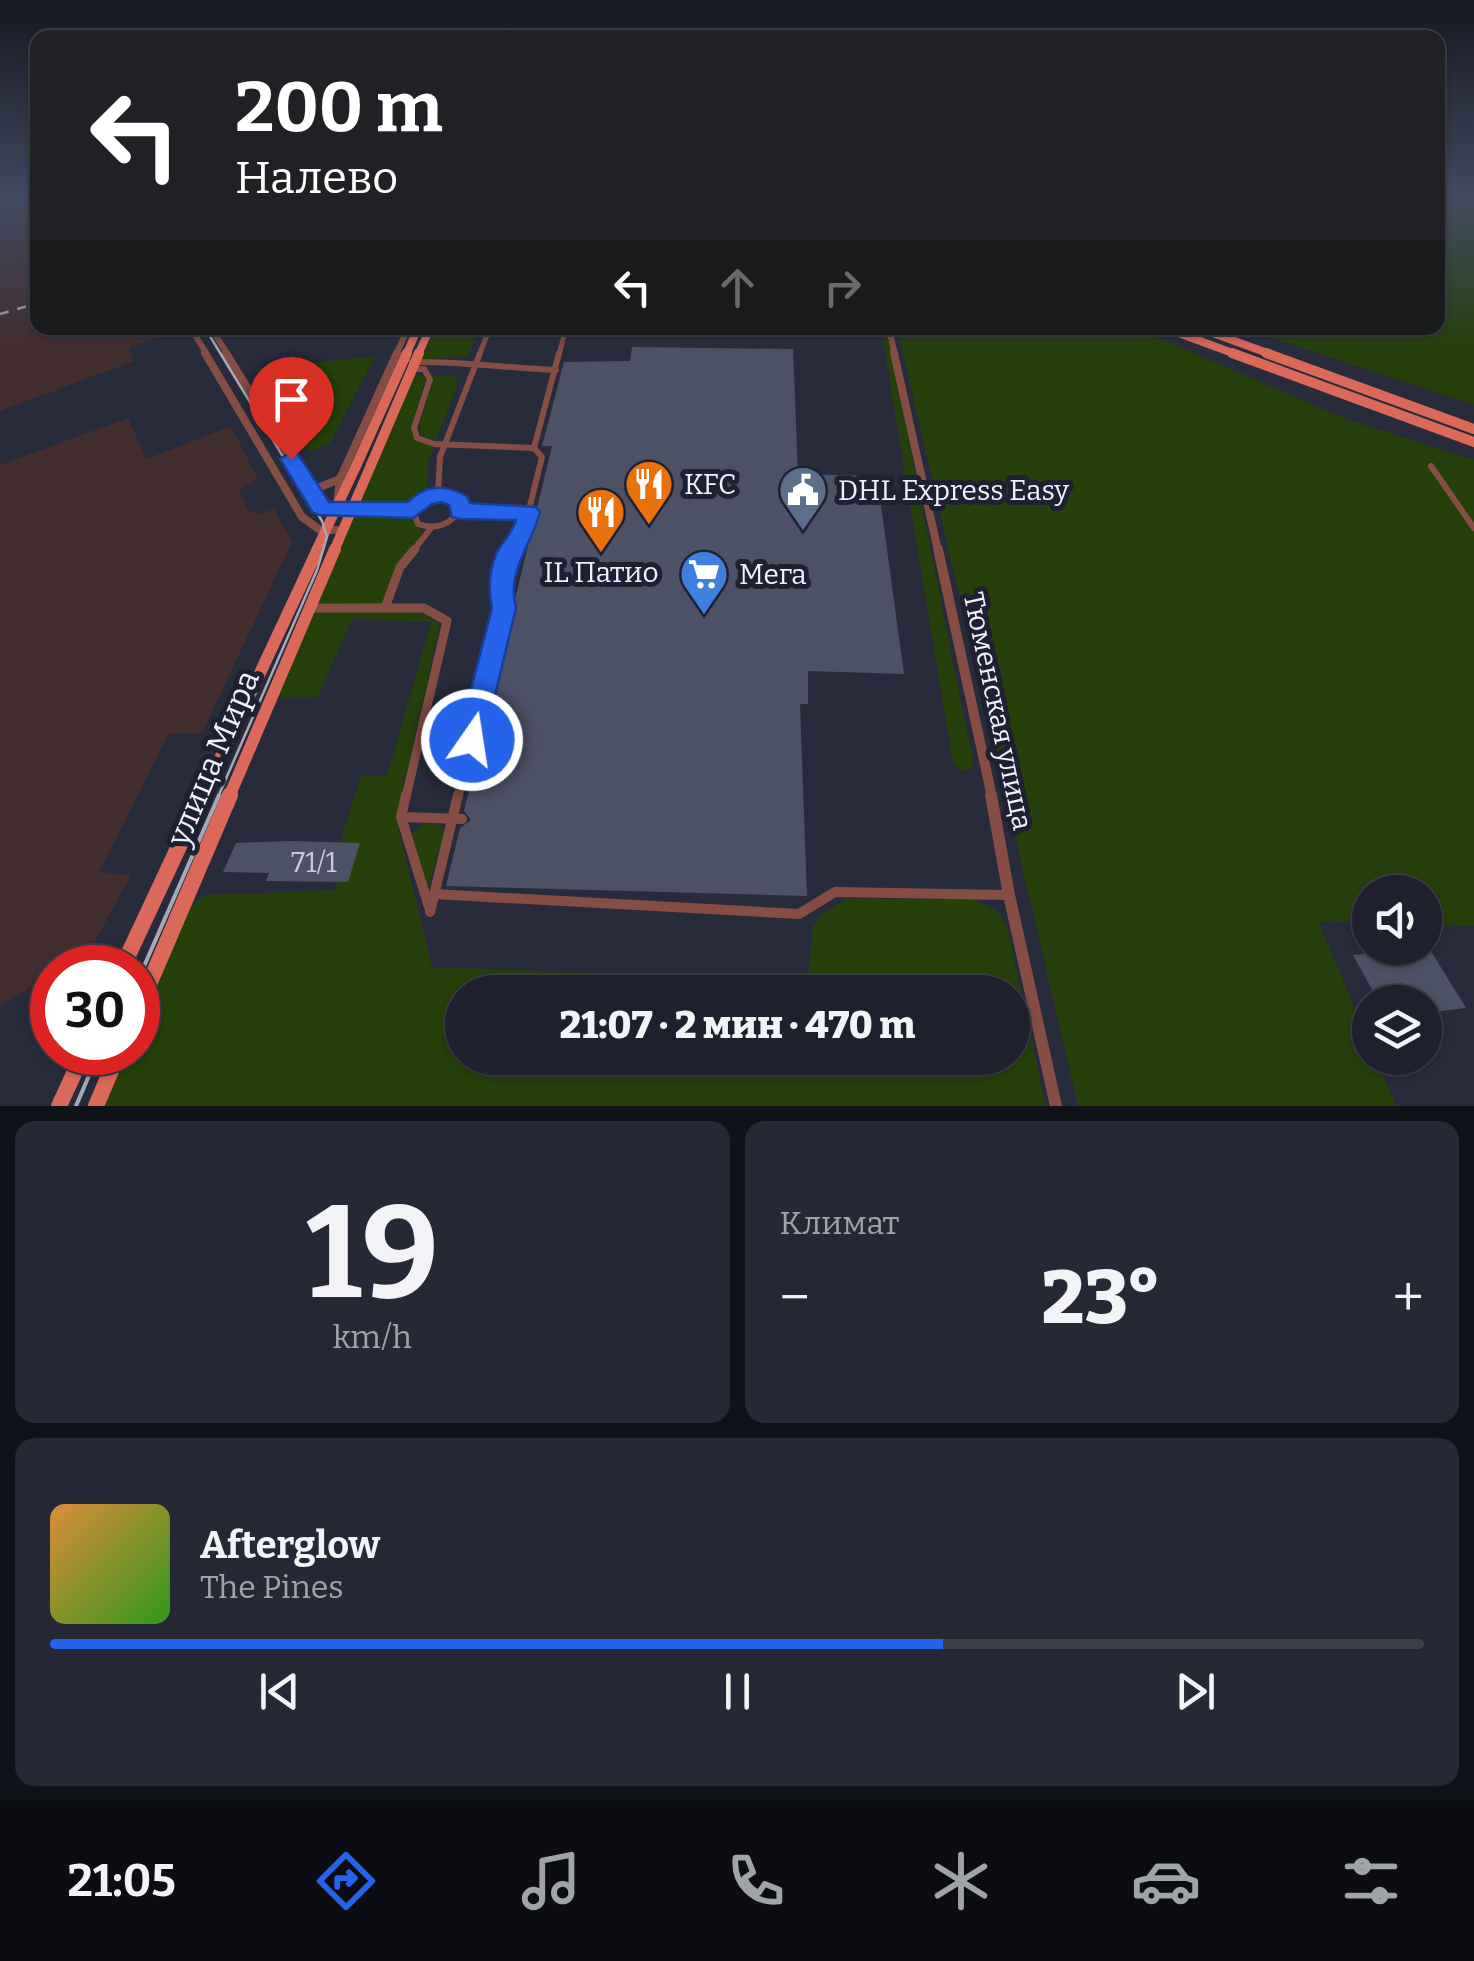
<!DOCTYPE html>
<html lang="ru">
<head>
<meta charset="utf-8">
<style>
  body { margin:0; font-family:Bitter,serif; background:#262835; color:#f1f3f6; height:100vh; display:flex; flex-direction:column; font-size:38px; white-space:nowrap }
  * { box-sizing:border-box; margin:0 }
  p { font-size:32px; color:#a1a3aa }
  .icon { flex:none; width:55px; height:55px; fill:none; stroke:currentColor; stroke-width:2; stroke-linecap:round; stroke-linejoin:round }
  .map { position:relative; height:1106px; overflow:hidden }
  .sheet { display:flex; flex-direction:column; gap:15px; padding:15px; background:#101219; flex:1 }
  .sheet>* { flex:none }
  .top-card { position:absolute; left:30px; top:30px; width:1415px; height:305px; border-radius:20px; box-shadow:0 2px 8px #0004,0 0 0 2px #3c3e49; background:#202124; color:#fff; overflow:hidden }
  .buttons { position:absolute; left:1352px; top:875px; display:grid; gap:20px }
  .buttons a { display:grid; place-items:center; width:90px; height:90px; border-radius:50%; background:#1e202d; box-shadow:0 2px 8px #0004,0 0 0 2px #3c3e49; font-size:50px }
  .speed { position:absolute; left:30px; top:945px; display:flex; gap:20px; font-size:50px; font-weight:700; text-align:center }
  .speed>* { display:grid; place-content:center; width:130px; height:130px; border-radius:50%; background:#1e202d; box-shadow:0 2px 8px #0004,0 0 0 2px #3c3e49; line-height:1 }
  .speed .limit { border:15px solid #d22; background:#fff; color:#111 }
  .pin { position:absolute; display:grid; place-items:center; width:85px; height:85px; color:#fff; margin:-102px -42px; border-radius:50% 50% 50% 0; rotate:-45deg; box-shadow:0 0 10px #0007 }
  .pin .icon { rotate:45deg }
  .me { position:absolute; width:110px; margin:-55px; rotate:13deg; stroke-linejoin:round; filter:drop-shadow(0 0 8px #0008) }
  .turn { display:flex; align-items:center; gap:35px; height:210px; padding:0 40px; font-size:45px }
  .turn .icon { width:130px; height:130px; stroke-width:2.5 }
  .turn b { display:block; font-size:70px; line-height:85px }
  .lanes { display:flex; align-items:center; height:95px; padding:0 40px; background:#0003; justify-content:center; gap:50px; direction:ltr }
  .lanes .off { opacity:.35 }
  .big { font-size:75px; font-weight:800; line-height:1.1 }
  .sheet .card { flex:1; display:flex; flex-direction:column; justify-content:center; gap:15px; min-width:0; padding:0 35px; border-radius:20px; background:#262835 }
  .sheet .dial { align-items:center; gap:0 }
  .dial b { font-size:130px; line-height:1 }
  .song { display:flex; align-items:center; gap:30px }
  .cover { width:120px; height:120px; border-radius:15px; background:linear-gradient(135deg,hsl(30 70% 55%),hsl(110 70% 35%)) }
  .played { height:10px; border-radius:5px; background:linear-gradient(90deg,#2563eb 65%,#3c3e49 65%) }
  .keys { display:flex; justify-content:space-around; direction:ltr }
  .heat { display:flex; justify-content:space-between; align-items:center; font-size:55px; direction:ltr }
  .sheet .tiles { flex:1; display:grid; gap:15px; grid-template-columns:1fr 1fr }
  .card:last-child { grid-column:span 2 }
  .trip { position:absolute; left:445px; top:975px; width:585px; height:100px; border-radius:50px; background:#1e202d; box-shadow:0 2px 8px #0004,0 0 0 2px #3c3e49; font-weight:800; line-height:100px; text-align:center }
  .menu { display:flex; height:160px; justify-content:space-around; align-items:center; background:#0c0d12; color:#a1a3aa }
  .menu .icon { width:70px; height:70px }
  .menu .active { color:#2563eb }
  .menu b { font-size:45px; color:#f1f3f6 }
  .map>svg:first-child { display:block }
</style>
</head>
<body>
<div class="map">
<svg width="1474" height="1106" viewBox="0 0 1474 1106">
  <rect width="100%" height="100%" fill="#282b3c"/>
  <!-- industrial -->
  <g fill="#422d2f">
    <path d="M37,205L38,328L178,329L129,348L134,361L0,411V215Z"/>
    <path d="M128,418L146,459L231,426L258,479L239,490L248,510L260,514L274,509L292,542L202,733H169L99,872L131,875L86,958L68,967L52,968V976L0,1005V465Z"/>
  </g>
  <!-- green -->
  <g fill="#25400a" fill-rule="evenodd">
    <path d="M1438,198H1474V405L1242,328H1438Z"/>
    <path d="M435,328H480L468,356L421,360Z"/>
    <path d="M881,328L887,329L973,762L971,769L964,771L953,764Z"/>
    <path d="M897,328H1136L1346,419L1474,460V926L1425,924V892H1370V922L1318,921L1370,1044V1058H1376L1396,1106H1078Z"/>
    <path d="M375,356L330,443L312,451L300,446L256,369Z"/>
    <path d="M414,375H427L410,429L415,440L434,447L428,462L427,492L411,506L359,504Z"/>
    <path d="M434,375L454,376L458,382L436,441L422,436L419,427Z"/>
    <path d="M356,512H409L423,533L384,604L318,603Z"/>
    <path d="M313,612H421L440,624L396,818L432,967L799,980L808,973L813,927L820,915L847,899H974L997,911L1007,926L1046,1106H105L128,1053L138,1052V1031L190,907L205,895L336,890L343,833L361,776H387L431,622L352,619L318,697H277ZM462,992H1012V1058H462Z"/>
    <path d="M423,824H438L445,830L428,888L412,834Z"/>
  </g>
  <!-- building -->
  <g fill="#4d5165">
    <path d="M632,347L793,349L798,474L877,476L904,674L808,671V704H800L807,896L446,886L460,828L471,820L464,811L552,446H542L564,362L630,361Z"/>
    <path d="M236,843L292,841L360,843L348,882L266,881L269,873L223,872Z"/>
    <path d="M1429,948L1466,1008L1425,1013V1002H1379L1353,955Z"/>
  </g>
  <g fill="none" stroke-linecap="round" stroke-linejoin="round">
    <!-- minor-far3 -->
    <g stroke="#854d44" stroke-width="5">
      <path d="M0,201L10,198"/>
      <path d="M479,355L490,328"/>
      <path d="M559,355L566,328"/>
    </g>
    <!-- minor-far2 -->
    <g stroke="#854d44" stroke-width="6">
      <path d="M412,362C461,361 507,368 556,370"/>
      <path d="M411,369H424L430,379L414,428L417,438L434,444L534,448"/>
      <path d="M1431,466L1474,528"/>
      <path d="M438,494L440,457L480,353"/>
      <path d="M353,508L413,510"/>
      <path d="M413,510L418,524C435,530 449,525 460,511L529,512"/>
      <path d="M413,510C425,496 438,491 456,497L460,511"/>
      <path d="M413,551L431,528"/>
      <path d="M510,551L522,538L542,457L534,448L559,353"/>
    </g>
    <!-- minor-far1 -->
    <g stroke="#854d44" stroke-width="9">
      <path d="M310,608H385"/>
      <path d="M406,797L447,621L424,608H385L400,567L415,549"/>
      <path d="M458,797L504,608L500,593L512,549"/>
    </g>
    <!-- minor -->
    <g stroke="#854d44" stroke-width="10">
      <path d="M406,795L401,817L429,907"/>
      <path d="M401,817L462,819"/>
      <path d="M434,894L799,914L835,892L1009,895"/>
      <path d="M430,912L458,795"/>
    </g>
    <!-- tertiary-far3 -->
    <g stroke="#854d44" stroke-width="6">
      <path d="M191,328L207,355"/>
      <path d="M211,328L228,355"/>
      <path d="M889,328L895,355"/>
      <path d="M396,355L408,328"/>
    </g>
    <!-- tertiary-far2 -->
    <g stroke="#854d44" stroke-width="8">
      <path d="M205,353L302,517L320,530H343"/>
      <path d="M226,353L320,507L353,508"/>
      <path d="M894,353L938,551"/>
      <path d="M310,491L340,479"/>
      <path d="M337,505L340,479L397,353"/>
    </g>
    <!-- tertiary-far1 -->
    <path stroke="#854d44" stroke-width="10" d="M938,549L992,797"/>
    <!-- tertiary -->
    <path stroke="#854d44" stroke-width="12" d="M991,795L1009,895L1056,1106"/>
    <!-- primary-far3 -->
    <g stroke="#db6959" stroke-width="8">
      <path d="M1165,328L1238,355"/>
      <path d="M1199,328L1273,355"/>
    </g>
    <!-- primary-far2 -->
    <g stroke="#db6959" stroke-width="10">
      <path d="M1232,353L1474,442"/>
      <path d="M1266,353L1474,429"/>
      <path d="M316,551L357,464"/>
      <path d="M334,551L371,465"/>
    </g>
    <!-- primary-far1 -->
    <g stroke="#db6959" stroke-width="12">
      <path d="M202,797L318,549"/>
      <path d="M229,797L335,549"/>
    </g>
    <!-- primary -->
    <g stroke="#db6959" stroke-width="16">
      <path d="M122,968L203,795"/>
      <path d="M138,1010L230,795"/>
      <path d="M59,1106L84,1052"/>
      <path d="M96,1106L119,1052"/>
    </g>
    <!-- tram-far1 -->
    <path stroke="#a7a9b7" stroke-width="2.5" d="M205,328L322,521L327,537L317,570L218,797"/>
    <!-- tram -->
    <g stroke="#a7a9b7" stroke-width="4">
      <path d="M138,980L219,795"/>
      <path d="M76,1106L99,1052"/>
    </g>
    <!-- rail -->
    <path stroke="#a7a9b7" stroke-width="2.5" stroke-dasharray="9 9" stroke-linecap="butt" d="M0,314L38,303"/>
    <!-- primary-bridge-far1 -->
    <g stroke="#db6959" stroke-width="8">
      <path d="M406,355L418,328"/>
      <path d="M418,355L430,328"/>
    </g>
    <!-- primary-bridge -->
    <g stroke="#db6959" stroke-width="10">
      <path d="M357,464L407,353"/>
      <path d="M371,465L419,353"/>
    </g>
  </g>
  <!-- sky -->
  <linearGradient id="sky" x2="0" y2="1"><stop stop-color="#161821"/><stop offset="0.56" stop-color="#424a61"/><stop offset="1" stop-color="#424a61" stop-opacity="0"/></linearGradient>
  <rect width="1474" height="353" fill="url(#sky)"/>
  <!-- route -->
  <path fill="#2563eb" stroke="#184099" stroke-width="2.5" d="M291,452L298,454L329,502H408C426,484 445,484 467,496L470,503L536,507L540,512C531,547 506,571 516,608L482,749L472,752L462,749L458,740L492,608C488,591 489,565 499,549C505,538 512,534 516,520L460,519L452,517L449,505L442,502L432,504L413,518L319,515L313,513L280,459Z"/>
  <!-- icons -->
  <defs>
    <g id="restaurant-pin" transform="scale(2.5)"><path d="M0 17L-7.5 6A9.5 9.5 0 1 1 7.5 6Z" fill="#e8710a" stroke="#1e2132"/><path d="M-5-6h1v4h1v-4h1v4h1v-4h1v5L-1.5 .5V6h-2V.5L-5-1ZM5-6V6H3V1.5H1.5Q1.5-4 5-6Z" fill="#fff"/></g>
    <g id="civic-pin" transform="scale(2.5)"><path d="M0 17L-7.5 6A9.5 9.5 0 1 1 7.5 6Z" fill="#5c6f8a" stroke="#1e2132"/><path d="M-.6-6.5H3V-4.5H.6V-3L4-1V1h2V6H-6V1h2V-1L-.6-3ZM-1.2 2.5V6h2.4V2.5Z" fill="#fff"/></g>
    <g id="supermarket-pin" transform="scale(2.5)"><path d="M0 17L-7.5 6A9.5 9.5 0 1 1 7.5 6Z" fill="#3f7fe0" stroke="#1e2132"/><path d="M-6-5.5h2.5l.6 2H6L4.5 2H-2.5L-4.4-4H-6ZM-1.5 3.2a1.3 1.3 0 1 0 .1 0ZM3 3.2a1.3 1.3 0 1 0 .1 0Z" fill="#fff"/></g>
  </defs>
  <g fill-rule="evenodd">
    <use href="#restaurant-pin" x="649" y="484"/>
    <use href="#civic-pin" x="803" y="490"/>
    <use href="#restaurant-pin" x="601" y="512"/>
    <use href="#supermarket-pin" x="704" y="574"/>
  </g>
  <g text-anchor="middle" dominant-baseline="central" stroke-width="10" stroke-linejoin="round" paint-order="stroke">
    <!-- poi labels -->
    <g font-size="28" fill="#f0f2fe" stroke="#1e2132" text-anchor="start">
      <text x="684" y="484">KFC</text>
      <text x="838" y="490">DHL Express Easy</text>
      <text x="601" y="572" text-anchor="middle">IL Патио</text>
      <text x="739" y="574">Мега</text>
    </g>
    <!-- street labels -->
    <g font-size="28" fill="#f0f2fe" stroke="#1e2132">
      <text transform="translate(998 711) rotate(78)">Тюменская улица</text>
    </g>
    <!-- near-number labels -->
    <g font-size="28" fill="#c7cad8">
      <text x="314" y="862">71/1</text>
    </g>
    <!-- near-street labels -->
    <g font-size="32" fill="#f0f2fe" stroke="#1e2132">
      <text transform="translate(213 758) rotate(-67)">улица Мира</text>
    </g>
  </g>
</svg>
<div class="buttons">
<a><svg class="icon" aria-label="sound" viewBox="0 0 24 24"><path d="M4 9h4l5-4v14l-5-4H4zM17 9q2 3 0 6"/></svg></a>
<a><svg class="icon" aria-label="layers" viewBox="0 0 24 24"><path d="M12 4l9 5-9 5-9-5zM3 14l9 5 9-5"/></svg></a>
</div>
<div class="speed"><div class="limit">30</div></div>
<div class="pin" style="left:291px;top:459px;background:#d93025"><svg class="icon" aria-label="arrive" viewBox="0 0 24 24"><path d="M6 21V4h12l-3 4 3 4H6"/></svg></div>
<svg class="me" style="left:472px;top:740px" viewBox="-20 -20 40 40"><circle r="17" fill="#2563eb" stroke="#fff" stroke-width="3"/><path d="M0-11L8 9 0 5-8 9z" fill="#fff"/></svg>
<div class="trip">21:07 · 2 мин · 470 m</div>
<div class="top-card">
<div class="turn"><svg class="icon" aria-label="left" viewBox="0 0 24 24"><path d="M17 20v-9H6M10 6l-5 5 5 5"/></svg><div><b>200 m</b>Налево</div></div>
<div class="lanes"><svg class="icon" aria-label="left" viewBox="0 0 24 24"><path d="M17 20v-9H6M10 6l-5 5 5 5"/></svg><svg class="icon off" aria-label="ahead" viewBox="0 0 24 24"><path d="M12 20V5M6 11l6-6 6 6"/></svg><svg class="icon off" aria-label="right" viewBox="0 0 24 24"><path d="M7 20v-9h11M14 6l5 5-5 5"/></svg></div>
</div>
</div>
<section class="sheet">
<div class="tiles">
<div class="card dial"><b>19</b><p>km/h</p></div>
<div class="card"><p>Климат</p>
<div class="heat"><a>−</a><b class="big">23°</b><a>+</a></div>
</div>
<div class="card">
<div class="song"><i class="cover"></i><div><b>Afterglow</b><p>The Pines</p></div></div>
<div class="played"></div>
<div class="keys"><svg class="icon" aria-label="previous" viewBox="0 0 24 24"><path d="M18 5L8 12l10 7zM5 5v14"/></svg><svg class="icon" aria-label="pause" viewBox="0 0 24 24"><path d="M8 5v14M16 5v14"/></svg><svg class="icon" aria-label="next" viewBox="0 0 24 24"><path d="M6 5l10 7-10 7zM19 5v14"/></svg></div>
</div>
</div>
</section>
<nav class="menu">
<b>21:05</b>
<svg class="icon active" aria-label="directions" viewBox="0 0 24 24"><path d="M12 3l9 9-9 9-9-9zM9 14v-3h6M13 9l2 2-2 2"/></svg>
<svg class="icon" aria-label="music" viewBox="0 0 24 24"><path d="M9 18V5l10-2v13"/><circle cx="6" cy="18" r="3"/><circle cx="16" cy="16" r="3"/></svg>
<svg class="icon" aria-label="phone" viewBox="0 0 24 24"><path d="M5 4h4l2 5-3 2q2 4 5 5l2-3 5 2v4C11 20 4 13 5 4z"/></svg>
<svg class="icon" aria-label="climate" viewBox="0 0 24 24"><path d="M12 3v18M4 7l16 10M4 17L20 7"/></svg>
<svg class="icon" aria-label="car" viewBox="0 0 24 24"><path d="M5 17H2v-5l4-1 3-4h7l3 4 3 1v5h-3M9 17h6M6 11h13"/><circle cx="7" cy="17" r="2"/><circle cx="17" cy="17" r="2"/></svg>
<svg class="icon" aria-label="filters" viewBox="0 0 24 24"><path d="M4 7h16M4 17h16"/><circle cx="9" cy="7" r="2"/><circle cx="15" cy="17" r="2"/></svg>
</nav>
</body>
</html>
